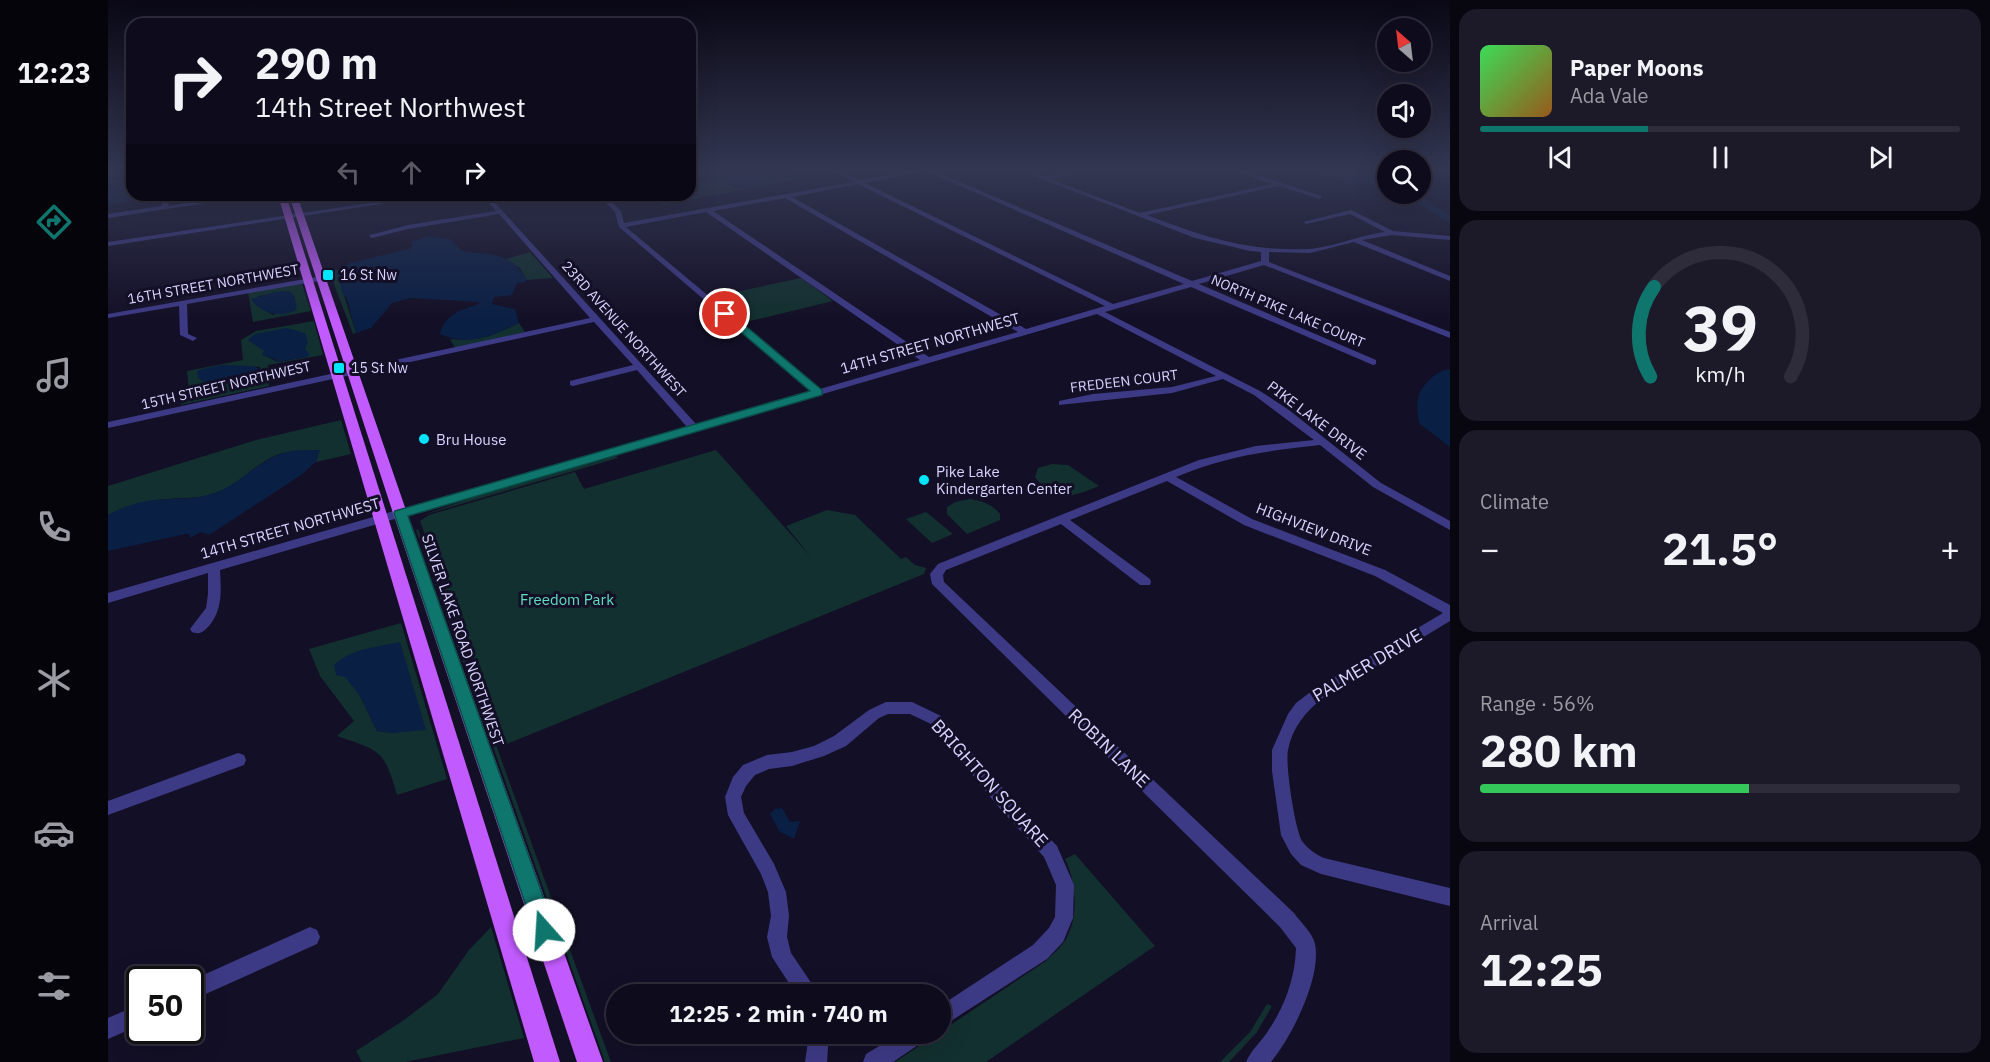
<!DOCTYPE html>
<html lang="en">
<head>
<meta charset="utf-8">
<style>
  body { margin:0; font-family:"IBM Plex Sans",sans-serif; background:#1c1929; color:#f1f3f6; height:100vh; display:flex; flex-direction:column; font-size:22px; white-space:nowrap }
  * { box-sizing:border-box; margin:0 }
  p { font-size:20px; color:#9b9ba3 }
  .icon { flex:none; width:33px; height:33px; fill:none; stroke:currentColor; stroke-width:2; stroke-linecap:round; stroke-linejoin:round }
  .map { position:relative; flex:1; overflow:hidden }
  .details { display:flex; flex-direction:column; gap:9px; padding:9px; background:#08060f; width:540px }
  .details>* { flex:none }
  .banner { position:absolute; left:18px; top:18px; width:570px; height:183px; border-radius:18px; box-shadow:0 6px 24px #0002,0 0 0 2px #2e2b3b; background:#0e0b1c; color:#f1f3f6; overflow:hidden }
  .needle { width:39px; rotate:332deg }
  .buttons { position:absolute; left:1269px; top:18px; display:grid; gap:12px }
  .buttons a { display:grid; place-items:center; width:54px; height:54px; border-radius:50%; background:#0e0b1c; box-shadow:0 6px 24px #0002,0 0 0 2px #2e2b3b; font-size:30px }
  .speed { position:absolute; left:18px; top:966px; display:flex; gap:12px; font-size:30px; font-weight:700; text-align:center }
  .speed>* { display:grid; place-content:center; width:78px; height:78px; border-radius:50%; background:#0e0b1c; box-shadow:0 6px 24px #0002,0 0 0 2px #2e2b3b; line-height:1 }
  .speed .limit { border:3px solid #111; border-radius:9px; background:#fff; color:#111 }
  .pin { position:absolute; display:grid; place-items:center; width:51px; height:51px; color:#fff; margin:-26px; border:3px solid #fff; border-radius:50%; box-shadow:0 2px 6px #0007 }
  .me { position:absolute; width:66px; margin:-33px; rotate:341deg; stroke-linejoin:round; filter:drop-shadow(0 0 4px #0008) }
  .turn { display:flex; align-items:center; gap:21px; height:126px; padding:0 30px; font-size:27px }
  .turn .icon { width:78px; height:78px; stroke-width:2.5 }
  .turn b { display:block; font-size:42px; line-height:51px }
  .lanes { display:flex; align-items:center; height:57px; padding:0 30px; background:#0003; justify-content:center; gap:30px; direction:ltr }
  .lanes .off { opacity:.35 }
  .big { font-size:45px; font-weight:700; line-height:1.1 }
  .details .widget { flex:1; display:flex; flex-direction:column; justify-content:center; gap:9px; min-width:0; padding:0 21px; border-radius:18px; background:#1c1929 }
  .details .dial { align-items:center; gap:0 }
  .dial svg { height:156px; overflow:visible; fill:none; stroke:#2e2b3b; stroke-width:7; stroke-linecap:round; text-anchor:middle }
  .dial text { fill:#f1f3f6; stroke:none }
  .song { display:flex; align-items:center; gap:18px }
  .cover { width:72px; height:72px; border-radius:9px; background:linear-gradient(135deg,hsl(130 70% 55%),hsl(30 70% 35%)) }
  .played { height:6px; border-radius:3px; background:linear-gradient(90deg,#0f766e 35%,#2e2b3b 35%) }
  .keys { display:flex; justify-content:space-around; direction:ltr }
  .heat { display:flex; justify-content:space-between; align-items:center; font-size:33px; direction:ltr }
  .charge { height:9px; border-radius:4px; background:linear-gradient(90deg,#34c759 56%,#2e2b3b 0) }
  .trip { position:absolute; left:498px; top:984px; width:345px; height:60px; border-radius:30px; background:#0e0b1c; box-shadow:0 6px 24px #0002,0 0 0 2px #2e2b3b; font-weight:700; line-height:60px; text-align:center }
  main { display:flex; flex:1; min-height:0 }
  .menu { display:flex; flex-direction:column; width:108px; justify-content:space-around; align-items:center; background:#06040b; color:#9b9ba3 }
  .menu .icon { width:42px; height:42px }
  .menu .selected { color:#0f766e }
  .menu b { font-size:27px; color:#f1f3f6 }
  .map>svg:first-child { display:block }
</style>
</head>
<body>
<main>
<nav class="menu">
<b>12:23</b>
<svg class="icon selected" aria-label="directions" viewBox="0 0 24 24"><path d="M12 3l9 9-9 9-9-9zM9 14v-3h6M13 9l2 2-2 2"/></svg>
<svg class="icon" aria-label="music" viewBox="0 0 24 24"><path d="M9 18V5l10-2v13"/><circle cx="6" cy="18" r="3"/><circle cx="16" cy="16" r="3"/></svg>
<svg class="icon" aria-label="phone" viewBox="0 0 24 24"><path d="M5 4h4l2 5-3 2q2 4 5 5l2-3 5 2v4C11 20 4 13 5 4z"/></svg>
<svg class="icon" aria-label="climate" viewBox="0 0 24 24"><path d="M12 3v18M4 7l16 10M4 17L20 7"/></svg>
<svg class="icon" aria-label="car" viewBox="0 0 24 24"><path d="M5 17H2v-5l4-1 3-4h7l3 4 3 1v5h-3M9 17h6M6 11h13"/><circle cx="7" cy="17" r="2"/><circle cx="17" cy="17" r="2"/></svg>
<svg class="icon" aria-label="filters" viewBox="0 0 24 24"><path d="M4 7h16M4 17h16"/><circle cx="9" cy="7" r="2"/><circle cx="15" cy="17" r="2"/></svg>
</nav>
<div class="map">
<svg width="1342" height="1062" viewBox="0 0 1342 1062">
  <rect width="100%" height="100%" fill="#130f26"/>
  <!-- green -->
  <g fill="#12302f" fill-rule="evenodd">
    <path d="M616,171H681L693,178L555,205L547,197L552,195L590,196L591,186L582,187V184L597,181L600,178L599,174Z"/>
    <path d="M422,252L445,278L419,280L412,268L398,259Z"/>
    <path d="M233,269L230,271C234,293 242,312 248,333L245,334L221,271Z"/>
    <path d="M693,278L725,301L634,323L604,297Z"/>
    <path d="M194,284L203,311L145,322L140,292ZM181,291L187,297L165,315L147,304L151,296Z"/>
    <path d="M206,321L215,355L160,365L161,386L73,405V396L81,390L79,371L135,360L133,340L148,331ZM141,339L196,349L200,353L199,357L170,362L154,354L157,351ZM131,366L152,367V372C145,372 144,375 138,378C126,384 105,384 93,380Z"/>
    <path d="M411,323L417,332L347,348L342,339C373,342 384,336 411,323Z"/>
    <path d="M233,420L243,454L208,462L211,450C196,451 181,450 166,456C145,466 130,485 107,493C88,500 68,497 48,500C32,502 15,507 0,515V486L148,440Z"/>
    <path d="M608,450L703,557L678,526L719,510L747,515L793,559L798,557L807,565L818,568L816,574L394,746L312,521L321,515L467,472L476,489Z"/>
    <path d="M508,456L510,458L312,516L363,498Z"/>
    <path d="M944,464L960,465L991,486C964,497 946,504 927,477L930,468Z"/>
    <path d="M862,499C874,501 884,504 892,514V520L859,534L839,514V507L847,502Z"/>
    <path d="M818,512L845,534L824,543L798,519Z"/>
    <path d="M310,529L478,994L503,1062H497L308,530Z"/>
    <path d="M293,623L339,779L289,795C276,749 272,751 229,736L246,721L212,676L201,649ZM292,643L306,730L284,733L269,731L251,694L237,676L248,652Z"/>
    <path d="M967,854L1047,946L878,1062H787L938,961C945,954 953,947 958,939C971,917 968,881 957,859Z"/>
    <path d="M383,927L416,1038L297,1062H254L248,1051L296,1020L330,994L361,950Z"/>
    <path d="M1159,1004L1164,1006L1149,1032L1121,1062H1112L1142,1032Z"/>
  </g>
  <!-- water -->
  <g fill="#0a1f44">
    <path d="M0,171H14L4,179L24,183V195H31L20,201L0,206Z"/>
    <path d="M1202,171H1279V186L1240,183Z"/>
    <path d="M637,176L656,180L657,184C646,190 627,191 617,183L619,178Z"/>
    <path d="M1285,194H1309L1342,215V223L1307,202L1292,204L1280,200L1289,198Z"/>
    <path d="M321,236L342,239L354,251C382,255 404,252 419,280L417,282L409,283L404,295L386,297L384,304L407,309L411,323C384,336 362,347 332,334C337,315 352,309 370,305L371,302L302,298L284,303L263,328L248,333L239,299L234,293L231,278L228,274L242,263L301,249L305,246L303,242Z"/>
    <path d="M181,291C187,297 189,302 188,310C173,318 153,314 143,299L167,292Z"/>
    <path d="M179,328L197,333L200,342L197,349L202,354L199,357L169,362L167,359L154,355L156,351L140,340L147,334Z"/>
    <path d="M113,365L143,366L156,370C138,377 109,392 90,378L89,372L91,370Z"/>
    <path d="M1342,369V447L1311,423C1310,415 1308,406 1310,398C1313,385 1329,370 1342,369Z"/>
    <path d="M212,450L208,462L193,475L101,535L93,532L82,538V534H78L0,551V515C15,507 31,501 48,500C68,498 88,500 107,493C134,483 152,458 179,452C189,449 201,451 212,450Z"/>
    <path d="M292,642L318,730L284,733L269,731L251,694L237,677L228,675L226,665C244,648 269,647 292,642Z"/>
    <path d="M674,808L682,822L692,821L686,839L671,831L662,814L667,809Z"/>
  </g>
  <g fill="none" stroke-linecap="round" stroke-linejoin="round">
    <!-- minor -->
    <g fill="#3d3a85" fill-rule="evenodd">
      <path d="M725,171H732L752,180L804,171H816L757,183L1005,304L1076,284L818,171H826L1084,281L1153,261V252L1142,251L1087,238L913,171C922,171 930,176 938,176C952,175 965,171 979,171L942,179L1032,213L1164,184L1127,171H1136L1214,196L1212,199L1171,186L1039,215C1093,236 1141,252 1200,249C1223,248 1252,235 1277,232L1242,214L1198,224L1195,222L1243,210L1285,231L1342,236V240L1284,235L1254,240L1342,276V281L1246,242L1202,253L1161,252V262L1342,332V338L1156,265L1091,284L1268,360V364L1265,365L1083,287L997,312L1152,391L1181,410L1273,483L1342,521V530L1265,487L1212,445C1159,451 1119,456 1068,477L1144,519L1277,570L1342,605V621L1215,698C1198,711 1184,728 1180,750C1177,765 1187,829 1194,841C1200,849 1207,854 1216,858L1342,888V906L1213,874L1193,865L1183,854L1173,835L1164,771V750L1180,714L1188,703L1205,690L1335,613L1267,576L1136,525L1059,481L962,520L1042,579L1043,582L1042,585H1032L953,524L838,570L835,575L836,582L1186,913C1192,922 1205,933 1207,944C1214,977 1183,1038 1163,1062H1138C1143,1050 1153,1042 1160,1031C1177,1006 1187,978 1188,948L1172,927L824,584L822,574L830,564L1091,460L1148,446L1206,440L1146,395L1115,379L1064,393L951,405V401L985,394L1064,387L1108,376L989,314L112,570C113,590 115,609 101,626C95,632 92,635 84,632L82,629L98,608L100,594V573L0,603V593L579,427L529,370L465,386L462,385V381L525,365L486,322L0,428V422L482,318L391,214L300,229L264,238L261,236L262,235L300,225L388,211L374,195H380L588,424L703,391L511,227L507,212L492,197L497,196L513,211L516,223L745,182ZM750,184L997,306L918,329L684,197ZM677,198L910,332L821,357L605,211ZM598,212L812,360L712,389L518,227Z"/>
      <path d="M63,195H70L61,202L60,206L134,195H150L0,218V214L53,206L56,200Z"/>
      <path d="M316,195H331L0,246V242Z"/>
      <path d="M214,276L218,278L217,280L79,304L80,334L89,338L85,341L72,335L71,306L0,318V314Z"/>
      <path d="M778,702H804L833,716L900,794L949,846L966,885L965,918L955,942L939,959L832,1028V1006L925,945L941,928L947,917L948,885L936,857L888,804L823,724L802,714H780L771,718L738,746L716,756L684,766L661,769L647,775L638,786L633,797L636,813L666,864L678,892L681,916L679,937L683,953L706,987L709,994H688L664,957L659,937L663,916L660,892L653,874L620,815L617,797L625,777L635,765L659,755L684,752L706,746L726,736L761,710Z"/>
      <path d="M130,753L136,755L138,760L136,765L0,815V801Z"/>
      <path d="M202,927L209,930L212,937L209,944L82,1001V981Z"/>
      <path d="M32,1004V1025L0,1039V1018Z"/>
      <path d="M701,1034H721L719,1062H697Z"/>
      <path d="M791,1034H819L816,1041L785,1062H755L758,1054Z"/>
    </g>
    <!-- major -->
    <g fill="#c25bff" fill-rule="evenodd">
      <path d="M170,195H178L452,1062H426Z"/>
      <path d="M181,195H189L299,513L495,1062H469L285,513Z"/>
    </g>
  </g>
  <!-- sky -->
  <linearGradient id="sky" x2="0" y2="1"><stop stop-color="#0a0815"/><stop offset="0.53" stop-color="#333752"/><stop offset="1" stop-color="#333752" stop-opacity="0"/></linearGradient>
  <rect width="1342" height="320" fill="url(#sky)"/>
  <!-- route -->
  <path fill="#0f766e" stroke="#0a4d48" stroke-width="1.5" d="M614,312H621L714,390V395L300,516L447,930L444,938L436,941L429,938L426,930L286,513L287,511L702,391L614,316Z"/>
  <!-- markers -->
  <g fill="#00e5ff" stroke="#130f26" stroke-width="2">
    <rect x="214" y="269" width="12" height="12" rx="3"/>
    <rect x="225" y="362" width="12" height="12" rx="3"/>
    <circle cx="316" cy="439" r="6"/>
    <circle cx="816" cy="480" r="6"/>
  </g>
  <g text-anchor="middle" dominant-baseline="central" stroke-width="6" stroke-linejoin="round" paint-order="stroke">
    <!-- far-poi labels -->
    <g font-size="14" fill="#d9d4ff" stroke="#130f26" text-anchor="start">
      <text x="232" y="275">16 St Nw</text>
      <text x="243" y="368">15 St Nw</text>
    </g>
    <!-- far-street labels -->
    <g font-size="14" fill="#d9d4ff" stroke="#130f26">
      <text transform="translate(105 284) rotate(-10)">16TH STREET NORTHWEST</text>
      <text transform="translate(1180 311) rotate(23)">NORTH PIKE LAKE COURT</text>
      <text transform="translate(516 329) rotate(48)">23RD AVENUE NORTHWEST</text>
      <text transform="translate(1016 381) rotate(-7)">FREDEEN COURT</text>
      <text transform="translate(118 385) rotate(-13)">15TH STREET NORTHWEST</text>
    </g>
    <!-- street labels -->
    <g font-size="15" fill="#d9d4ff" stroke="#130f26">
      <text transform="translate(822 343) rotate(-16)">14TH STREET NORTHWEST</text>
      <text transform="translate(1209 420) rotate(37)">PIKE LAKE DRIVE</text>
      <text transform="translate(182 528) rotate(-16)">14TH STREET NORTHWEST</text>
      <text transform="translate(1206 529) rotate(21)">HIGHVIEW DRIVE</text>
      <text transform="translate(355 640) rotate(71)">SILVER LAKE ROAD NORTHWEST</text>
    </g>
    <!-- poi labels -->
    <g font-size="15" fill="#d9d4ff" stroke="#130f26" text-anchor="start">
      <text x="328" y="439">Bru House</text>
      <text x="828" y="471">Pike Lake<tspan x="828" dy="17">Kindergarten Center</tspan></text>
    </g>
    <!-- park labels -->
    <g font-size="15" fill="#5fe0c0" stroke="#130f26">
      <text x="459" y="599">Freedom Park</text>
    </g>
    <!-- near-street labels -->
    <g font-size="18" fill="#d9d4ff" stroke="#130f26">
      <text transform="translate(1259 665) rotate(-31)">PALMER DRIVE</text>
      <text transform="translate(1001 748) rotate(44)">ROBIN LANE</text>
      <text transform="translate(882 783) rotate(48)">BRIGHTON SQUARE</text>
    </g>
  </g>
</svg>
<div class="buttons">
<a><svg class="needle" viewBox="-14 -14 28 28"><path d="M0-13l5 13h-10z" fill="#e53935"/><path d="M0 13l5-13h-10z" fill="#9b9ba3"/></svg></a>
<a><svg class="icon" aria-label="sound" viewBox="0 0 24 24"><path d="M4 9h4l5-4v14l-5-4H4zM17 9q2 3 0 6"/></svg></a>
<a><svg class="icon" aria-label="search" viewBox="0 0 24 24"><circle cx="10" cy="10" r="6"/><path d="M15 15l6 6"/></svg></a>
</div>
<div class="speed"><div class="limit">50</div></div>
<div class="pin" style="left:617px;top:314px;background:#d93025"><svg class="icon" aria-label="arrive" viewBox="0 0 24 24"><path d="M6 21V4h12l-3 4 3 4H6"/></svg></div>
<svg class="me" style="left:436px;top:930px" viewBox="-20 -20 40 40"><circle r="19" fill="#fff"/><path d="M0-13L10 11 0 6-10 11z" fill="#0f766e"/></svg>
<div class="trip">12:25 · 2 min · 740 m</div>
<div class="banner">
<div class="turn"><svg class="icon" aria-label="right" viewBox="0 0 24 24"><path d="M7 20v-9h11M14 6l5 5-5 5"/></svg><div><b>290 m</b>14th Street Northwest</div></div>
<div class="lanes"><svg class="icon off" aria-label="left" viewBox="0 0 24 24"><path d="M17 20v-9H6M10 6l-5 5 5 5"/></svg><svg class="icon off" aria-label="ahead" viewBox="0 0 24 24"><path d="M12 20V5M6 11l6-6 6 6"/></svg><svg class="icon" aria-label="right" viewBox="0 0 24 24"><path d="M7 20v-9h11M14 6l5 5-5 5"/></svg></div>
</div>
</div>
<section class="details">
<div class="widget">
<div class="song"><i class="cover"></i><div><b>Paper Moons</b><p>Ada Vale</p></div></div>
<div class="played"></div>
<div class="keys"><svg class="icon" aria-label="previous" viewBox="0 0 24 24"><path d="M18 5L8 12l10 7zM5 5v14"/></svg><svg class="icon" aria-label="pause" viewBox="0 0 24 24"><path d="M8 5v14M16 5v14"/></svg><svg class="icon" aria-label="next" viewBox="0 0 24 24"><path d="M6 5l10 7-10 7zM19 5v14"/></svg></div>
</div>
<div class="widget dial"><svg viewBox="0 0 100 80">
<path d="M14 69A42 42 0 1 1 86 69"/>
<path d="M14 69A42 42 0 0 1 16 23" stroke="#0f766e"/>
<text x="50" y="56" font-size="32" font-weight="700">39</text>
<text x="50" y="72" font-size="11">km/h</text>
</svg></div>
<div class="widget"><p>Climate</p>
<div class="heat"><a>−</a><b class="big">21.5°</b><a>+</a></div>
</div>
<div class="widget"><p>Range · 56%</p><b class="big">280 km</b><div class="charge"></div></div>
<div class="widget"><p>Arrival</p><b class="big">12:25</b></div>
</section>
</main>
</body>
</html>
